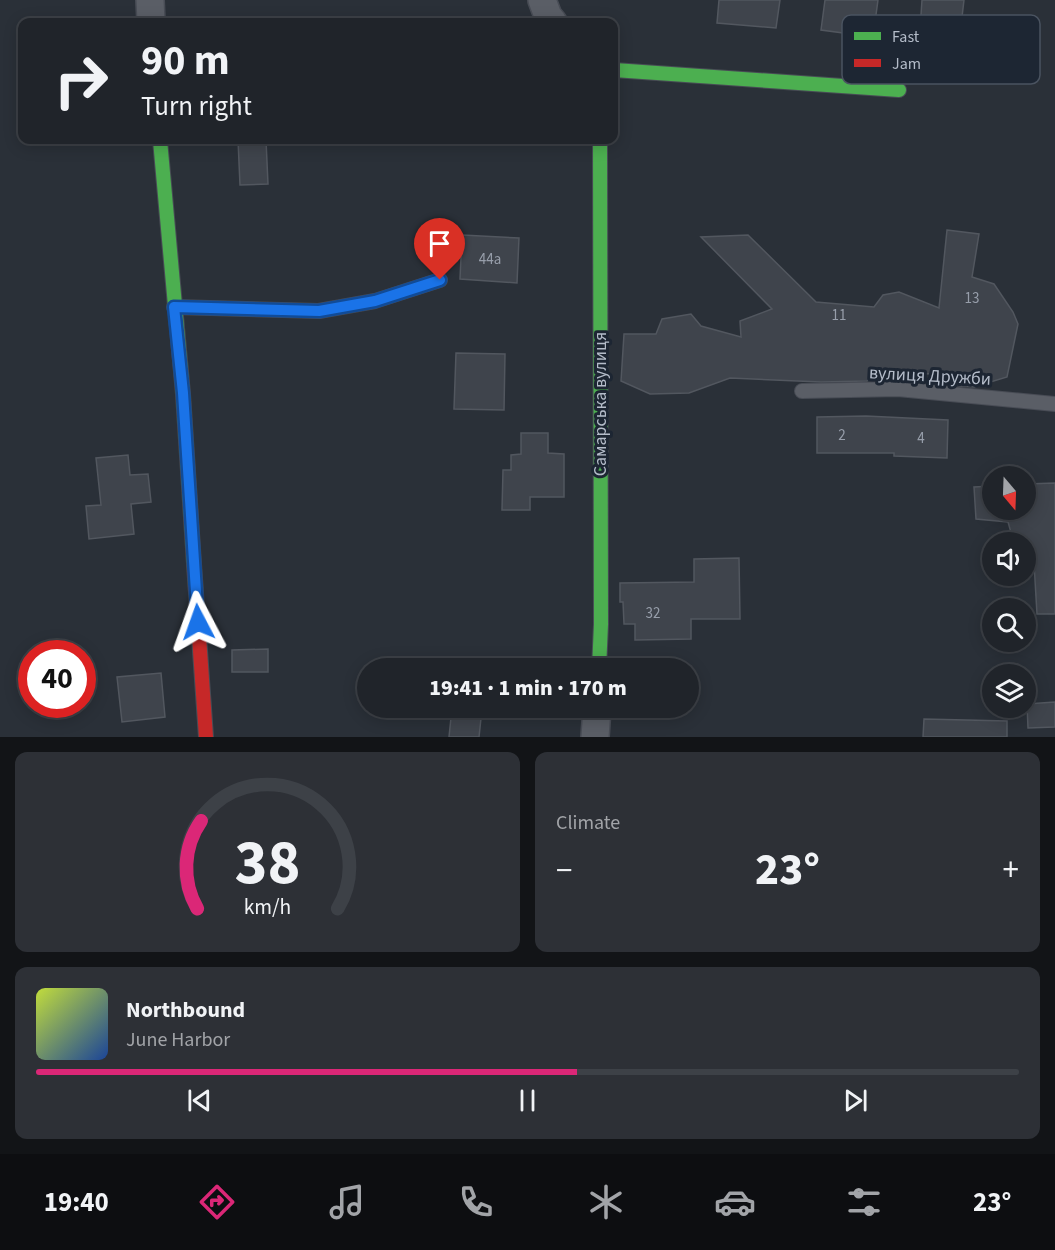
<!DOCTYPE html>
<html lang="en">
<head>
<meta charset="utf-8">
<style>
  body { margin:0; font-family:"Source Sans 3",sans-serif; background:#2d3036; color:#f1f3f6; height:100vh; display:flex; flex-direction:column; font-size:22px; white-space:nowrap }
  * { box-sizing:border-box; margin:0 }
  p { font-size:20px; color:#a2a4a8 }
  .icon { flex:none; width:33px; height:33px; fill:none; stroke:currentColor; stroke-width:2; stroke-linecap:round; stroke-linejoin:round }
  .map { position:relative; height:737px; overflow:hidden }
  .side { display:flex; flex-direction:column; gap:15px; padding:15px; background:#121417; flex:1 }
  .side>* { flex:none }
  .guide { position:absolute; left:18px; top:18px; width:600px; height:126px; border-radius:12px; box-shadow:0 3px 15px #0003,0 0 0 2px #3d4147; background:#20242a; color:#f1f3f6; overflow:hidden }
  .needle { width:39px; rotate:161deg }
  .fabs { position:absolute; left:982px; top:466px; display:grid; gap:12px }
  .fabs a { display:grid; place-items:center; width:54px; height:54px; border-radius:50%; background:#20242a; box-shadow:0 3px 15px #0003,0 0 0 2px #3d4147; font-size:30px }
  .speed { position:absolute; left:18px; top:640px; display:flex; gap:12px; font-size:30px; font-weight:700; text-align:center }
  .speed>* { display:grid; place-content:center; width:78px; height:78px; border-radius:50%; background:#20242a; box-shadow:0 3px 15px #0003,0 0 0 2px #3d4147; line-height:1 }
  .speed .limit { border:9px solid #d22; background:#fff; color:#111 }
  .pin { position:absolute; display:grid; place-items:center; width:51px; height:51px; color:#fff; margin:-62px -26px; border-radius:50% 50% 50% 0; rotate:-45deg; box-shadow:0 0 6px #0007 }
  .pin .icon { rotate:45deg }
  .me { position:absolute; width:66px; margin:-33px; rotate:356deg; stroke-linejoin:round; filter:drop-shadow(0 0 4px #0008) }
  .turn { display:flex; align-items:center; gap:21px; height:126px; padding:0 24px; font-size:27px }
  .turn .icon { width:78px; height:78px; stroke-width:2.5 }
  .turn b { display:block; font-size:42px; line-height:51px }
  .big { font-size:45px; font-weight:800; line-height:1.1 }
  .side .card { flex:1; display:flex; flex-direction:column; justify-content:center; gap:9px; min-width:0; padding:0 21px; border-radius:12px; background:#2d3036 }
  .side .dial { align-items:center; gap:0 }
  .dial svg { height:156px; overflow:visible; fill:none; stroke:#3d4147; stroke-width:7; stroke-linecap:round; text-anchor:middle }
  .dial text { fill:#f1f3f6; stroke:none }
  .song { display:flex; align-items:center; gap:18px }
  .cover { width:72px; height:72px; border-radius:9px; background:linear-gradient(135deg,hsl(70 70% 55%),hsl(220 70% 35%)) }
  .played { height:6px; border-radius:3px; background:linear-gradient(90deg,#db2777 55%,#3d4147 55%) }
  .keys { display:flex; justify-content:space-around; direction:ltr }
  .heat { display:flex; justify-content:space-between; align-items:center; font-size:33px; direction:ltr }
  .side .tiles { flex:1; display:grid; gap:15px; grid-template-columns:1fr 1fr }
  .card:last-child { grid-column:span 2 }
  .trip { position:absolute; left:357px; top:658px; width:342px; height:60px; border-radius:30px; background:#20242a; box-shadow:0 3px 15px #0003,0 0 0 2px #3d4147; font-weight:800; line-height:60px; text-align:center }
  .tab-bar { display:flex; height:96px; justify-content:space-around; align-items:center; background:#0d0e11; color:#a2a4a8 }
  .tab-bar .icon { width:42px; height:42px }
  .tab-bar .on { color:#db2777 }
  .tab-bar b { font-size:27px; color:#f1f3f6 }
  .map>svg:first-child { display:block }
</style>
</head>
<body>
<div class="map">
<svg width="1055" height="737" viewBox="0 0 1055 737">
  <rect width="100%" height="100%" fill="#2a3038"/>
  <!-- building -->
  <g fill="#3f444c" stroke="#52575f" stroke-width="1.5">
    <path d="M719,0H780L776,28L717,23Z"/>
    <path d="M825,0H878L873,37L821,30Z"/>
    <path d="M922,0H964L960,34L920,30Z"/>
    <path d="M238,140H266L268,184L240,185Z"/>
    <path d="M947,230L979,234L972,277L994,284L1013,312L1018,324L1007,377L974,387L960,386L932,379V374L879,372L867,381L821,382L730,378L689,393L650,394L621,381L624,334H656L662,319L691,314L701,326L741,337L740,321L772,309L701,237L748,235L816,302L874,307L883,295L899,292L939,308Z"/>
    <path d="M462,235L519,238L517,283L460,279Z"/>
    <path d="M456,353L505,354L504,410L454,409Z"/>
    <path d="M866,416L948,420L947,458L894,456V453H817V417Z"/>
    <path d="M521,433H548V453L564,454V497H530V510H502L503,470H511V455L521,454Z"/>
    <path d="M128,455L130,475L148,474L151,502L131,504L134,534L89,539L86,506L101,505L96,458Z"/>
    <path d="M1055,483V614H1037L1034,563L1026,562V543H1014L1008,522L976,519L974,487L993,486V510H1026V484Z"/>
    <path d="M739,558L740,619H691V639L635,640V624H624L623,602H620V583L694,582V559Z"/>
    <path d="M268,649V672H232V650Z"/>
    <path d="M161,673L165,717L122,722L117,677Z"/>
    <path d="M1055,702V727L1028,728L1027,704Z"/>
    <path d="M452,708L482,709L479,737H449Z"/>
    <path d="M924,719L1007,721V737H923Z"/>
  </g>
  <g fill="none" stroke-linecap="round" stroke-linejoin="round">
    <!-- lane casing -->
    <g stroke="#484c55" stroke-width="16">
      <g id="lane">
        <path d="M174,307L319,311L375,301L440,280"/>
        <path d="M802,391L898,389L1055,404"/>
      </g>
    </g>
    <!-- street casing -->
    <g stroke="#484c55" stroke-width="30">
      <g id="street">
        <path d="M150,0L151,22"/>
        <path d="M542,0L548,16L553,22"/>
        <path d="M595,737L597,708"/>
      </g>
    </g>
    <!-- fast casing -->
    <g stroke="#484c55" stroke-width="16">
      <g id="fast">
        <path d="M614,70L899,90"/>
        <path d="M160,140L183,394L194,564"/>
        <path d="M599,669L601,624L600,140"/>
      </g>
    </g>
    <!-- jam casing -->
    <g stroke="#484c55" stroke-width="16">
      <path id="jam" d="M194,564L206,737"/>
    </g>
    <!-- lane -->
    <use href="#lane" stroke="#5a5e66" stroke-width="14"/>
    <!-- street -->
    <use href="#street" stroke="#5a5e66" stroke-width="27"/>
    <!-- fast -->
    <use href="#fast" stroke="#4caf50" stroke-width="14"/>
    <!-- jam -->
    <use href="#jam" stroke="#c62828" stroke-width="14"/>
  </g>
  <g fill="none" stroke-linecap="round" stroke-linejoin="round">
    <!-- route casing -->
    <g stroke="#114b97" stroke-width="15">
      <path id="route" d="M198,622L183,393L174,307L319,311L375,301L440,280"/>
    </g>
    <!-- route -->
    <use href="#route" stroke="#1a73e8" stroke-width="10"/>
  </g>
  <g text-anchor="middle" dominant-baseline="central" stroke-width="6" stroke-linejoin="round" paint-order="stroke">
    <!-- number labels -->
    <g font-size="15" fill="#979eaa">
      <text x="490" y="259">44а</text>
      <text x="972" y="298">13</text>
      <text x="839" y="315">11</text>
      <text x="842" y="435">2</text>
      <text x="921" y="438">4</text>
      <text x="653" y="613">32</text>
    </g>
    <!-- street labels -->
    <g font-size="18" fill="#b4bcc9" stroke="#1d2633">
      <text transform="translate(930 376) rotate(3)">вулиця Дружби</text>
      <text transform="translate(600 404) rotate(-90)">Самарська вулиця</text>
    </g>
  </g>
  <!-- legend -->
  <rect x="842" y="15" width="198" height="69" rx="9" fill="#1d2633" stroke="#4a5360" stroke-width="1.5"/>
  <rect x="854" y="32" width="27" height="8" fill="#4caf50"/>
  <rect x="854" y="59" width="27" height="8" fill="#c62828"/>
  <g font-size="16" fill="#b4bcc9">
    <text x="892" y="42">Fast</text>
    <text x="892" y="69">Jam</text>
  </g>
</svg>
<div class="fabs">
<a><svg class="needle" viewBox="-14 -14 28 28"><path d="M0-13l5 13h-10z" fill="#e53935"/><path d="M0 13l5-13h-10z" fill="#a2a4a8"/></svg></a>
<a><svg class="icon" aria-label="sound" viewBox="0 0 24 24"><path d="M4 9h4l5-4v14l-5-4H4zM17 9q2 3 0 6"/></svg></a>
<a><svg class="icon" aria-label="search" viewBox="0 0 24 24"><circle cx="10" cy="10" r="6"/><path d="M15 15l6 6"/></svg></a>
<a><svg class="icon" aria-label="layers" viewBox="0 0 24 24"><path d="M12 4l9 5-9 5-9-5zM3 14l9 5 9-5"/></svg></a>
</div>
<div class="speed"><div class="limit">40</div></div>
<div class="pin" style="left:440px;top:280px;background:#d93025"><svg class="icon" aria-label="arrive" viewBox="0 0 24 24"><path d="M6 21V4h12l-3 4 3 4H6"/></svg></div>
<svg class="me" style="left:198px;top:622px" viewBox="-20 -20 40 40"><path d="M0-17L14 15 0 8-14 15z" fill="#1a73e8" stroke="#fff" stroke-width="4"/></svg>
<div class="trip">19:41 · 1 min · 170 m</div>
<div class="guide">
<div class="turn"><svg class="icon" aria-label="right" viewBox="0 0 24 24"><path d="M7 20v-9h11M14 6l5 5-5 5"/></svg><div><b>90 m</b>Turn right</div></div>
</div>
</div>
<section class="side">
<div class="tiles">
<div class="card dial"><svg viewBox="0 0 100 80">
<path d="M14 69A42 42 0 1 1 86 69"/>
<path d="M14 69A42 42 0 0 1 16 24" stroke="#db2777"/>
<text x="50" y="56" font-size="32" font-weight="700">38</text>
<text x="50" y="72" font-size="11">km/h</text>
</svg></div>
<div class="card"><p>Climate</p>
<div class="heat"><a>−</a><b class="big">23°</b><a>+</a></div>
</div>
<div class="card">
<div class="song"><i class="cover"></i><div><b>Northbound</b><p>June Harbor</p></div></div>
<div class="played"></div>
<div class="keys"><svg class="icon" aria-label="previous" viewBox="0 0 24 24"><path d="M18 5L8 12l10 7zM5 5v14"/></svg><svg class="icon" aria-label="pause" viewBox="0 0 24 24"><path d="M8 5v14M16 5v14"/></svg><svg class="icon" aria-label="next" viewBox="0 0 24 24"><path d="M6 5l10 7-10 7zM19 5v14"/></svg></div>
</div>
</div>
</section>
<nav class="tab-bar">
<b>19:40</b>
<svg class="icon on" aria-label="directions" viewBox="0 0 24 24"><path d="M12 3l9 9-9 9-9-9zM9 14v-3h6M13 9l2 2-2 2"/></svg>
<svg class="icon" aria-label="music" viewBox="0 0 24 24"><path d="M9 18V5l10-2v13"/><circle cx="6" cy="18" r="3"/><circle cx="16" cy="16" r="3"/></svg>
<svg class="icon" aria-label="phone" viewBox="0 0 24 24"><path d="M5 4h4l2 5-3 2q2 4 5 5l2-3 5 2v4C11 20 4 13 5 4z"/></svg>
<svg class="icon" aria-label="climate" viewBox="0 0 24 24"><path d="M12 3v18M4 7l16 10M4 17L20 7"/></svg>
<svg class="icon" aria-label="car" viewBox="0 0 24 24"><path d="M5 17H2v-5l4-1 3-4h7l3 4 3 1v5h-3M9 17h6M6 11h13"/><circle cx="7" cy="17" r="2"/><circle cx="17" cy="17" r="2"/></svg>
<svg class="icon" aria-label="filters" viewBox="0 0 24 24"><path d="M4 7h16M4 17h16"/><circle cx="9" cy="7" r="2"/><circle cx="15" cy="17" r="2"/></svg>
<b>23°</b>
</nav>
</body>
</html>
